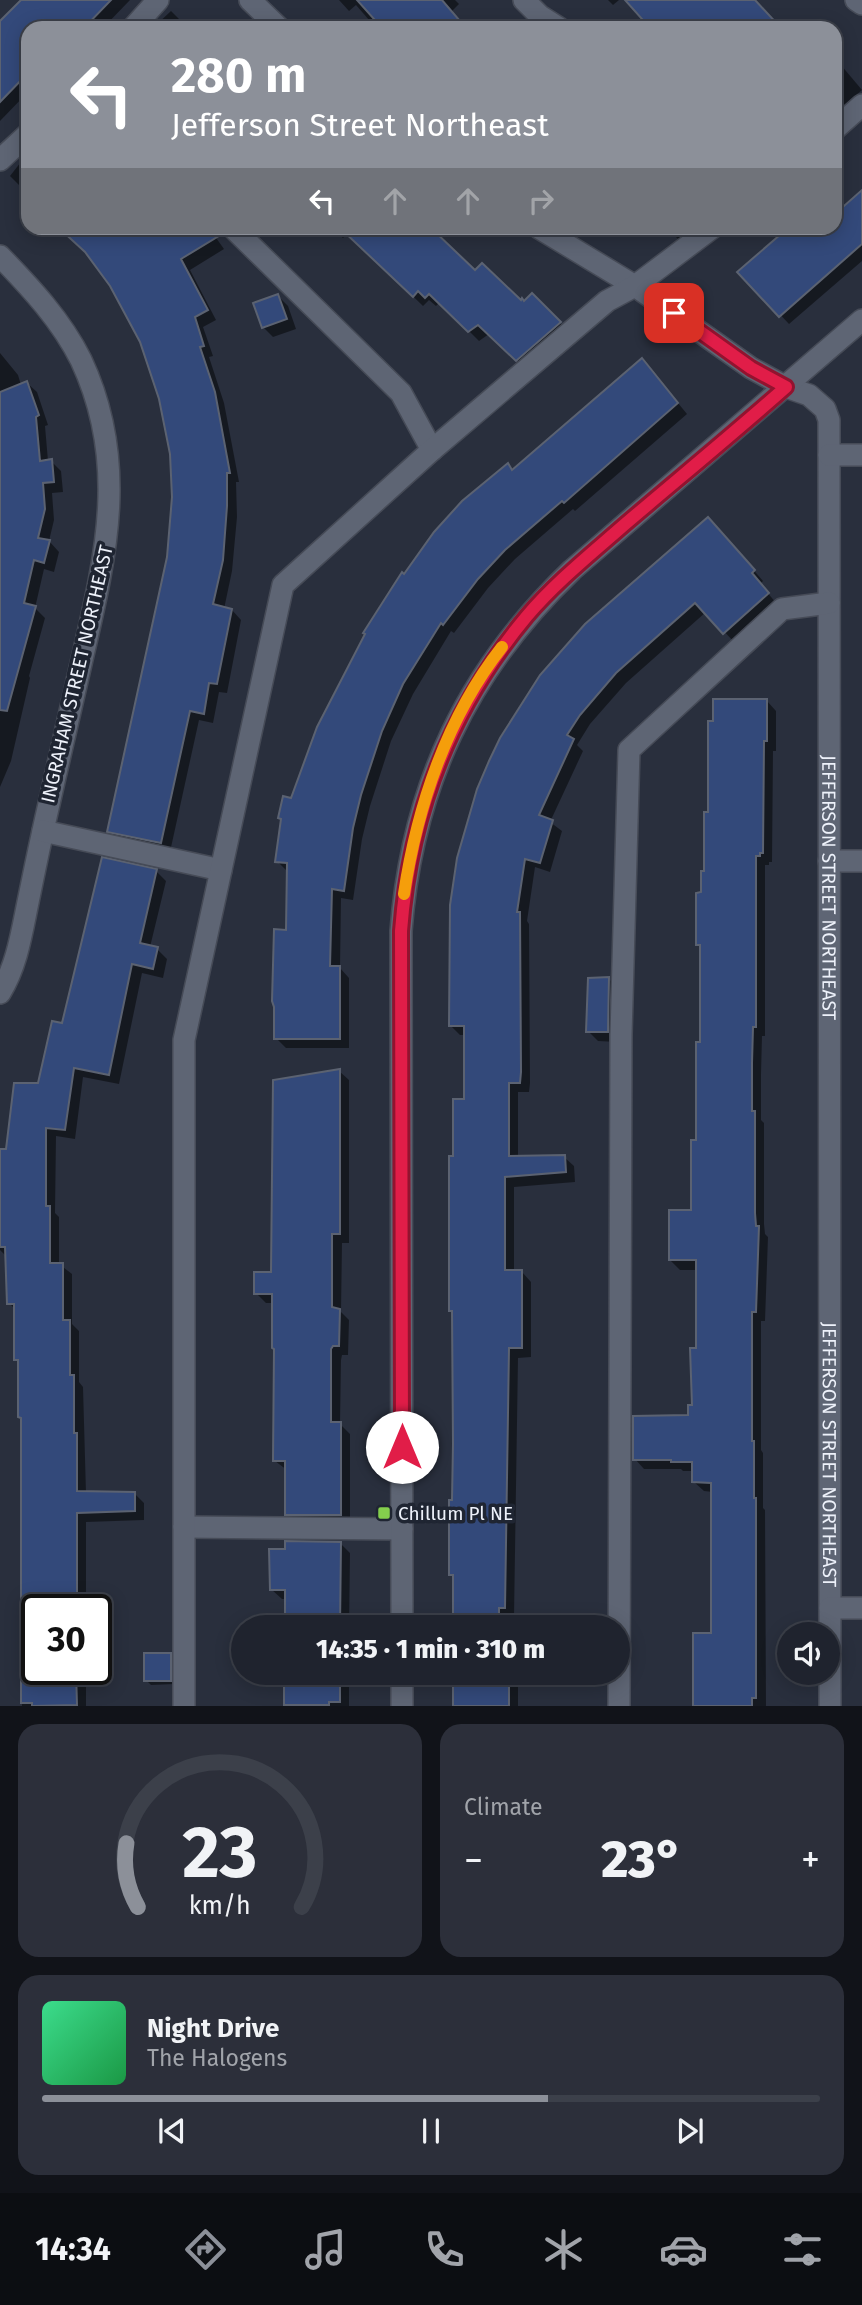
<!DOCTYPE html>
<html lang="en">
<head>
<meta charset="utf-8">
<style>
  body { margin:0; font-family:"Fira Sans",sans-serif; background:#2c2f3a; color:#f1f3f6; height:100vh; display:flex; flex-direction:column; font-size:26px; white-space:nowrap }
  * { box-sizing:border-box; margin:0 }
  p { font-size:23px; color:#a1a4aa }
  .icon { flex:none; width:38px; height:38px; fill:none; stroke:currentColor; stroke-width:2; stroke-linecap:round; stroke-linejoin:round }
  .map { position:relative; height:1706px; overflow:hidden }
  .side { display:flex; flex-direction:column; gap:18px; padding:18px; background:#111319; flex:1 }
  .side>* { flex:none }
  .top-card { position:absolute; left:21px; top:21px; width:821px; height:214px; border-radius:21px; box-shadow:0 4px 18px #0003,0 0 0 2px #3c404a; background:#8c9099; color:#fff; overflow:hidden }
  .fabs { position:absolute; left:777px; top:1622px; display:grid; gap:14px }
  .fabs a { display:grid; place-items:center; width:63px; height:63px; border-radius:50%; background:#1f232e; box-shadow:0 4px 18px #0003,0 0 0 2px #3c404a; font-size:35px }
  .speed { position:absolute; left:21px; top:1594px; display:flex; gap:14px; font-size:35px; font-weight:700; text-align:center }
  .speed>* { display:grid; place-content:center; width:91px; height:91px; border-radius:50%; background:#1f232e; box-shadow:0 4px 18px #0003,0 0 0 2px #3c404a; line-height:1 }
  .speed .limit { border:4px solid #111; border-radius:10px; background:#fff; color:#111 }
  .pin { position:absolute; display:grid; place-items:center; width:60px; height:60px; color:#fff; margin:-30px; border-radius:14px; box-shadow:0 4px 10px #0006 }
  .me { position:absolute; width:77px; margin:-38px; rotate:0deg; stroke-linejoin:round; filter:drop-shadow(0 0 5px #0008) }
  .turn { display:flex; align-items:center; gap:24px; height:147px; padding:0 35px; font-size:32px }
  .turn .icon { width:91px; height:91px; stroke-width:2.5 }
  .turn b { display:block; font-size:49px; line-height:60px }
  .lanes { display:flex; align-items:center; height:66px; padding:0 35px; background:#0003; justify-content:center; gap:35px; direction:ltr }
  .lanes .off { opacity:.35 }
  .big { font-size:52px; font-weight:800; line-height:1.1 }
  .side .widget { flex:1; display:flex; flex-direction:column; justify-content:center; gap:10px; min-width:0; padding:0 24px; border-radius:21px; background:#2c2f3a }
  .side .dial { align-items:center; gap:0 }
  .dial svg { height:182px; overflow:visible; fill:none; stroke:#3c404a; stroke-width:7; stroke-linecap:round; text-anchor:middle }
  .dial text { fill:#f1f3f6; stroke:none }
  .song { display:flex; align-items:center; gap:21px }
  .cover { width:84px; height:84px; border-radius:10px; background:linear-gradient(135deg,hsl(150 70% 55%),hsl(140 70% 35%)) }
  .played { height:7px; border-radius:4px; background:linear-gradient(90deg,#8c9099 65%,#3c404a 65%) }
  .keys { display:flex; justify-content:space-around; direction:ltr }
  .heat { display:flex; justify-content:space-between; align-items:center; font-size:38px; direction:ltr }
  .side .tiles { flex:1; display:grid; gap:18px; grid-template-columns:1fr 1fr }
  .widget:last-child { grid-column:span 2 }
  .trip { position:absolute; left:231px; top:1615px; width:399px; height:70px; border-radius:35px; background:#1f232e; box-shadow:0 4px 18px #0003,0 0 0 2px #3c404a; font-weight:800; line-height:70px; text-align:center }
  .tab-bar { display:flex; height:112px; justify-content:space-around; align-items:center; background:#0c0e12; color:#a1a4aa }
  .tab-bar .icon { width:49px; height:49px }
  .tab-bar .selected { color:#8c9099 }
  .tab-bar b { font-size:32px; color:#f1f3f6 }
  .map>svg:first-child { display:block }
</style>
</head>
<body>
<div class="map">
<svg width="862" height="1707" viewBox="0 0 862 1707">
  <rect width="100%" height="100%" fill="#292f3d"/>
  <!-- shadow -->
  <g fill="#0007">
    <path d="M24,0H130L103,28H28V92L0,121V24Z"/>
    <path d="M339,0H455L459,4L451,12L465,28H376L356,5L349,11Z"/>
    <path d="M608,0H619L613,5Z"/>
    <path d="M171,11L188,28H153Z"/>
    <path d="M835,58L862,90L835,114Z"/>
    <path d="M28,153V194L10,176Z"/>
    <path d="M862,192V261L789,324L740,272L790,228H817L818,229L835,228V215Z"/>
    <path d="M62,228H209L224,249L190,270L216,320L203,327L213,356L209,357L224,403L239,482H236L237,517L232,571L224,609L232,610L241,620L227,693L219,692L213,723L199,720L170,852L119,841L109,831L169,558L173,497L172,454L160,398L141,341L111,285L86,251Z"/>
    <path d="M332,228H417L475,272L521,303H524L532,296L570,333L527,369L489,334L479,341L440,302L436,306L429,300L423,306L348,233L343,238Z"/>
    <path d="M667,228H703L683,244Z"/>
    <path d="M278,296L288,306L296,329L273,337L263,327Z"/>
    <path d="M0,353L18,375L21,385L27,383L37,392L48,425L45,426L48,461H51L61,471L63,492L52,493L54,520L49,541L59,552L54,572L44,569L35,608L45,618L29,676L30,678L11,761L0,787Z"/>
    <path d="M651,370L687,414L575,511L573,509L515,559L488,588L454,633L451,631L413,694L391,741L370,806L362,839L353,900L341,898L340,968L349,978V1048H286L276,1038L288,932L287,871L277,861L293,800L405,577L508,466L513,471Z"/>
    <path d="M718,529L763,581L760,584L777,604L734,642L706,612L626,683L590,724L577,745L583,751L550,822L562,831L550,872L535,867L527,921L529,924L530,1083L529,1092H518V1157H564L574,1166L575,1182L514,1187V1272H522L531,1282V1357L518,1358L514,1617H508V1628H455V1579L451,1574L454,1502V1314L450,1310L455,1158L466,1101V1035H460L450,1025L459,858Z"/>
    <path d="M767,701L776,711V751H773L772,862H769V865H765V1036H762L761,1074V1120L764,1123V1224L765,1234L768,1237L765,1321H761V1450L763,1453V1508L765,1510L766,1707H695V1635H713V1492L704,1491L694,1482V1471H683L681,1469H644L635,1459L690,1417L693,1407L697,1350V1270H680L670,1260L693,1211L702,1044V948L697,944L706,873L710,814Z"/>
    <path d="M156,871L166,881L150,947L157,949L167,959L163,978L142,973L119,1084L83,1077L75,1139L56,1136L55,1213L59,1217V1264L72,1274V1324L79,1331V1382L83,1387L86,1493H134L144,1503V1520L86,1522V1610H37V1670H86V1707H22L23,1420L20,1363L16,1360V1310L9,1303L6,1256L0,1250V1151L8,1150L39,1085L64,1026Z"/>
    <path d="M609,979L619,989L617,1042L598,1041L588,1031Z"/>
    <path d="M339,1071L349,1080V1243H342L341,1312L349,1320L348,1355H342L341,1360L340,1424L350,1434V1524H297L287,1514V1470L275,1461L276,1351L273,1303H266L256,1293L273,1273Z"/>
    <path d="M340,1543L350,1553L349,1628H287V1599H282L272,1590Z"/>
    <path d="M170,1655L175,1659V1684L151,1685L146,1680Z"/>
    <rect x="286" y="1673" width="63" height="34"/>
    <rect x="455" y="1673" width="63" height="34"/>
  </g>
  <!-- building -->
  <g fill="#33497a" stroke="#5b6271" stroke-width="2">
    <path d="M21,0H111L84,28H28V73L0,102V21Z"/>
    <path d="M357,0H442L466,28H382Z"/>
    <path d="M625,0H755L781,28H650Z"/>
    <path d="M862,190V244L779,317L737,272L788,228H835V214Z"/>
    <path d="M59,228H220L222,234L181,259L208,310L195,317L204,346L200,347L215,392L230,473H227V506L223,560L213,604L232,609L217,684L209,683L204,714L190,711L161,843L107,832L167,557L172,497L170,454L159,399L140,342L110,286L85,252Z"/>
    <path d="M340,228H431L475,270L482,263L521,300L522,298L524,301L532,293L561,322L516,361L478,325L468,332L429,294L425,298L418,291L413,297Z"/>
    <path d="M278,294L287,319L262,328L253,303Z"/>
    <path d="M642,358L678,403L564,503L562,501L505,550L478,579L443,625L441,623L403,684L382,731L361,795L353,828L344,891L332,889L330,966H340V1039H274V1007L272,1001L274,929L286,930L287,863L275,862L281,819L278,818L283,796L291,798L317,727L365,634L363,633L402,572L404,574L434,532L462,501L508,463L512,470Z"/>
    <path d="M27,381L39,415L36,417L40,461L52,459L54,482L43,483L45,509L38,538L50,540L44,563L34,560L24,603L36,606L7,711L0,710V392Z"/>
    <path d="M708,517L755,570L752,573L769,593L723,634L695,603L616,673L580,715L567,735L574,739L539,815L553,820L540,863L525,859L517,912H520L521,1072L520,1083H509V1156L565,1155L566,1172L505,1177V1270H522V1348H509L505,1608H499V1628H453V1575H449V1500H452L453,1444L452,1311H449V1156H453V1099H464V1026H449L450,905L457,858L477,789L489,761L500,738L540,675L585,624Z"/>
    <path d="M713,699H767V741H764L763,853H760V856H756V1027H753L752,1063V1111H755V1213L756,1226H759L756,1312H752V1441H754V1498H756V1698H752V1706H693V1633H711V1483L692,1482V1462H671V1460H633V1416L688,1415V1405H692L690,1348H696V1260H669V1210H691V1140H696V1042H700V945H696V893L701,892V871H704V812H708V721H713Z"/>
    <path d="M102,857L157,869L140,943L158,947L153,969L132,964L109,1075L74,1068L65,1130L46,1128V1206H50V1263H63V1320H70V1375H74V1433H77V1491L135,1492V1511L77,1513V1610H21V1418L18,1417V1360H14V1304H7L5,1247H0V1149H6L14,1083H38L52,1021L62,1023Z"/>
    <path d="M609,977L608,1032H586L588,978Z"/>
    <path d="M340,1069V1234H332V1307L340,1309L339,1346H333L331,1349V1422H341V1515H285V1461H273L274,1349L272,1348V1294H254V1272H271L273,1080Z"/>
    <path d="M285,1541L341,1542L340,1628H285V1590H270L269,1549H285Z"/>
    <rect x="144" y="1653" width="27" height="28"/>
    <path d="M21,1670H76L77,1705L32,1706V1703H21Z"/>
    <path d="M284,1673H340V1702H329V1705H284Z"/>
    <rect x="453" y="1673" width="56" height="33"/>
  </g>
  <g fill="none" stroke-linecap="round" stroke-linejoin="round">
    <!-- minor casing -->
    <g stroke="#464b57" stroke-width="24">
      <g id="minor">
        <path d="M250,0L279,28"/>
        <path d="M524,0L540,16L559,28"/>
        <path d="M856,0L862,4"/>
        <path d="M133,28L158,0"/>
        <path d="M835,129L862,105"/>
        <path d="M0,160L28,134"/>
        <path d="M233,228L401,393L432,450"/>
        <path id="s1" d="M539,228L635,286L751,368L786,387L809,395L825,409L829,420L830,1707"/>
        <path d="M0,256C31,288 61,320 81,360C128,460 107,552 83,655C72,704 60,754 49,804C41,838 34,873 27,907C21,937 16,967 0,993"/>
        <path d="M829,455H862"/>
        <path d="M43,831L221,870"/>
        <path d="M829,861H862"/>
        <path d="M184,1527L402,1529"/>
        <path d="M830,1608H862"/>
        <path d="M402,1628L401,931C412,786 467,671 572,570L862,320"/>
        <path d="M184,1707V1040L283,585L432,450L607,301L635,286L712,228"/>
        <path d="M402,1707V1673"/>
        <path d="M619,1707L621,1035L629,750L782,609L829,603"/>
      </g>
    </g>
    <!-- minor -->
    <use href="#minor" stroke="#5e6574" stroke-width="21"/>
  </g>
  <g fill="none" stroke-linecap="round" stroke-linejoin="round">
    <!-- route casing -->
    <g stroke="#92132f" stroke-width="18">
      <path id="route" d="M402,1447L401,931C410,813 451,707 527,616C556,582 591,554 624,525C678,479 733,434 786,387L751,368L674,313"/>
    </g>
    <!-- route -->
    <use href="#route" stroke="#e11d48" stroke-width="12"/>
    <!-- slow -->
    <path stroke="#f59e0b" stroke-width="12" d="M404,894C417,807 447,717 502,647"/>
  </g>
  <!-- markers -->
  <rect fill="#84cf4d" stroke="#1f2532" stroke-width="2.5" x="377" y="1506" width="14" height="14" rx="3.5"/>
  <g text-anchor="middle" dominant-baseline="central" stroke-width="7" stroke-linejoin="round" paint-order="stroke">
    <!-- street labels -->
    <g font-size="19" fill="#edf1fa" stroke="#1f2532">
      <text transform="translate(77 674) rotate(-77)">INGRAHAM STREET NORTHEAST</text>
      <text stroke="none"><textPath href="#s1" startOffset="819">JEFFERSON STREET NORTHEAST</textPath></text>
      <text stroke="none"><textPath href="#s1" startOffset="1386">JEFFERSON STREET NORTHEAST</textPath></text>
    </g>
    <!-- poi labels -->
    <g font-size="19" fill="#edf1fa" stroke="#1f2532" text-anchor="start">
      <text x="398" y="1513">Chillum Pl NE</text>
    </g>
  </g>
</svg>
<div class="fabs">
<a><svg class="icon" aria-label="sound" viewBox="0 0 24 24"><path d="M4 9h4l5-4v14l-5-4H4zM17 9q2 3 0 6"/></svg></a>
</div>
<div class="speed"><div class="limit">30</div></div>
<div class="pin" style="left:674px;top:313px;background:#d93025"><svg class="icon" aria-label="arrive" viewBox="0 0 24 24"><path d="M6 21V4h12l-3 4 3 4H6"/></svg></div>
<svg class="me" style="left:402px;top:1447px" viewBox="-20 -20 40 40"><circle r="19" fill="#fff"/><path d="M0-13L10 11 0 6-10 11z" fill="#e11d48"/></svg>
<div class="trip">14:35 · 1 min · 310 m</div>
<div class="top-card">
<div class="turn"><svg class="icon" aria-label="left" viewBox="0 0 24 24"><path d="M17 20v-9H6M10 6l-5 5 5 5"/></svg><div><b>280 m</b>Jefferson Street Northeast</div></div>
<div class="lanes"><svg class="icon" aria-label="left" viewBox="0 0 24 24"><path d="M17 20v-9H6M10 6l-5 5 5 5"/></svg><svg class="icon off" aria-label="ahead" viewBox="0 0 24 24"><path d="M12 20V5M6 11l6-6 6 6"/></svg><svg class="icon off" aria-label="ahead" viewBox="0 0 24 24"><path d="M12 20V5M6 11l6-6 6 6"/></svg><svg class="icon off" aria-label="right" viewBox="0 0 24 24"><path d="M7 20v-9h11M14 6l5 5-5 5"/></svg></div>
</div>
</div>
<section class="side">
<div class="tiles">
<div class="widget dial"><svg viewBox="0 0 100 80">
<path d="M14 69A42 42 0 1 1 86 69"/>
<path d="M14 69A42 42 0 0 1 9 41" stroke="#8c9099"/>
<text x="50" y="56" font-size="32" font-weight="700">23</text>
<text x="50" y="72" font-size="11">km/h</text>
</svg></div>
<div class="widget"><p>Climate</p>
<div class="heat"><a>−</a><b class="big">23°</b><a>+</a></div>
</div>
<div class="widget">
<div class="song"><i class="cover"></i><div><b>Night Drive</b><p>The Halogens</p></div></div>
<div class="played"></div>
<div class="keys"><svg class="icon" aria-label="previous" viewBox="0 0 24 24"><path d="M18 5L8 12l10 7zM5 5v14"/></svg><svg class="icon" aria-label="pause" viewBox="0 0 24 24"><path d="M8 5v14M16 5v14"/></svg><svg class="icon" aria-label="next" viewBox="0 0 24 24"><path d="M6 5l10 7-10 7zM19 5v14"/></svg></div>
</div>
</div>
</section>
<nav class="tab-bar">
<b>14:34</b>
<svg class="icon selected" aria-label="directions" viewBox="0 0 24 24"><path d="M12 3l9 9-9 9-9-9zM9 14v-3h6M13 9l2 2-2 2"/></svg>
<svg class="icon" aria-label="music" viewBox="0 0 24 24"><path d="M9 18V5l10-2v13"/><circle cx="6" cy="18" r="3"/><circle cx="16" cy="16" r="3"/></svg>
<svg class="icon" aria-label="phone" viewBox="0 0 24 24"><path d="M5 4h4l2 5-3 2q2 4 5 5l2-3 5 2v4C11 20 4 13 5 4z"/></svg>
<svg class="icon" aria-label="climate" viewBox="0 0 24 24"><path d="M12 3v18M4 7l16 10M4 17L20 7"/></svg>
<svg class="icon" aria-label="car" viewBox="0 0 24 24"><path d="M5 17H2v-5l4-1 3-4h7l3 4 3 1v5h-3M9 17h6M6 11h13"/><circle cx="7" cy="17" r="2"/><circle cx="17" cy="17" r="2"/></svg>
<svg class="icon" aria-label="filters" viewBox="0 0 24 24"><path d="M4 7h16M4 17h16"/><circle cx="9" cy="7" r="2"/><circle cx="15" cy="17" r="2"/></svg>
</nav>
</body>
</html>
